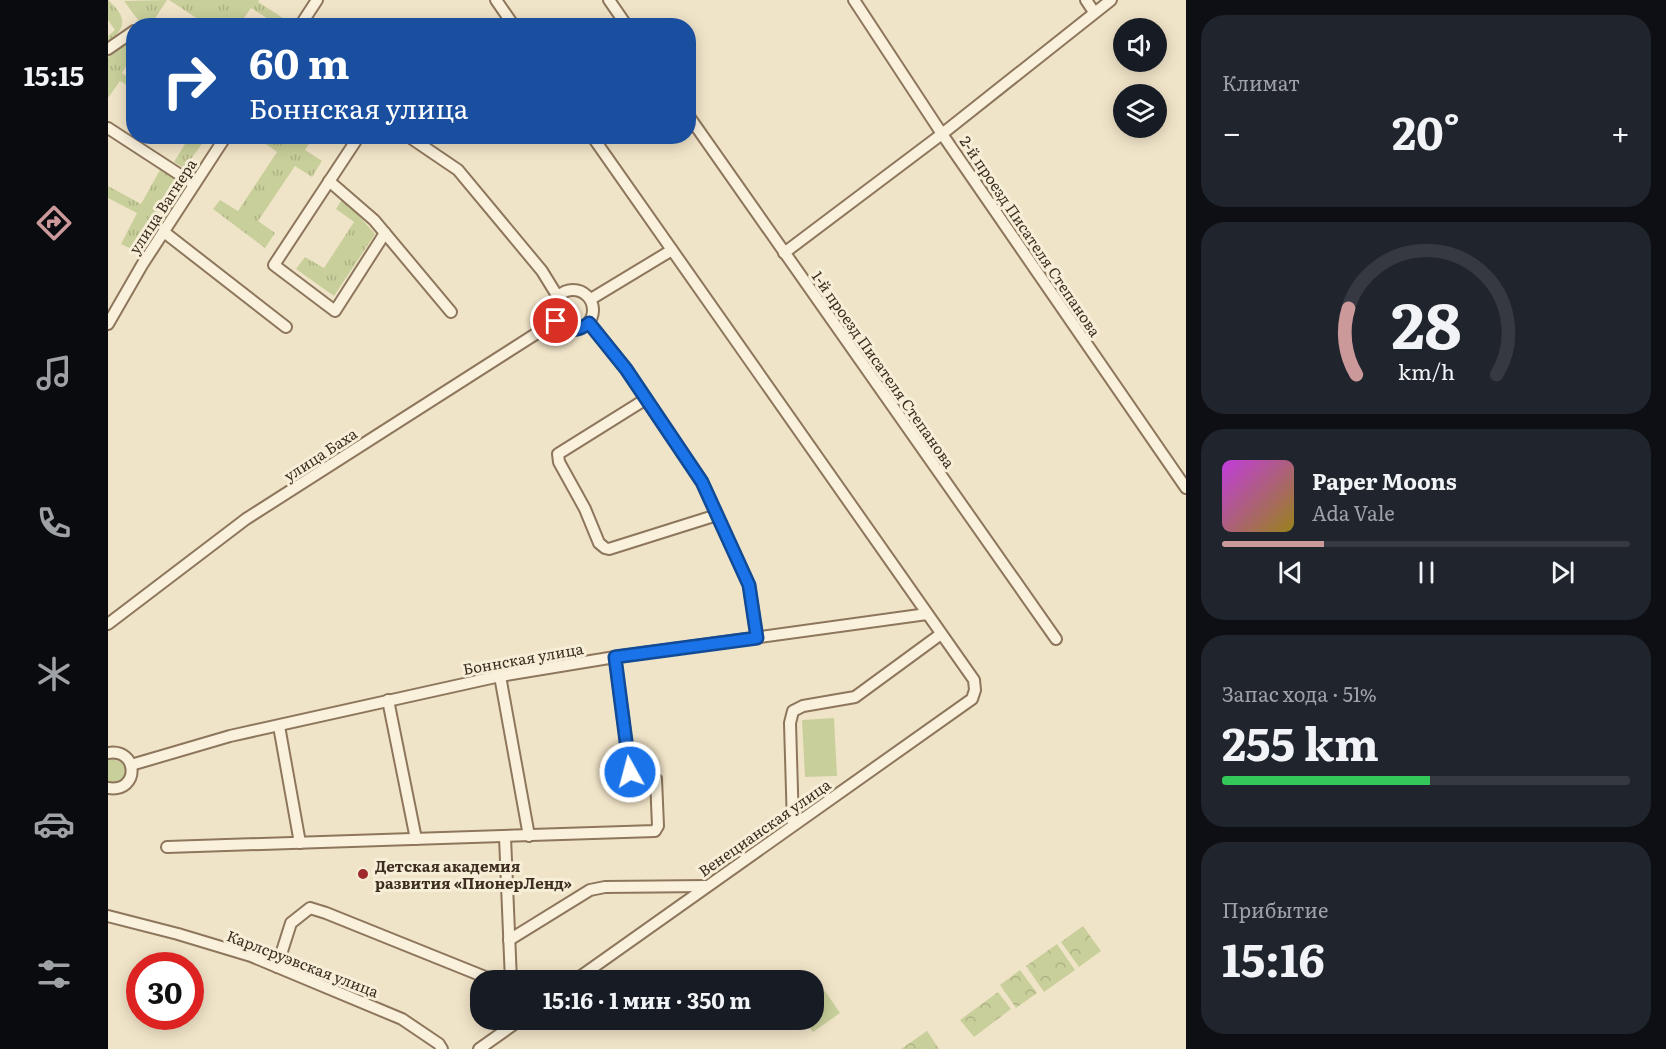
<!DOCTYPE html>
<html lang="ru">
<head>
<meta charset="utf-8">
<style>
  body { margin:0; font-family:Literata,serif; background:#20242c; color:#f1f3f6; height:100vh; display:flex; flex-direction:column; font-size:22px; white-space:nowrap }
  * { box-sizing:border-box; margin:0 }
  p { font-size:20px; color:#9ea1a6 }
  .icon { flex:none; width:33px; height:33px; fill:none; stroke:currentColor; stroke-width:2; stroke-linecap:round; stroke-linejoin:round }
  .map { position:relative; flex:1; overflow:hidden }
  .sheet { display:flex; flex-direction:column; gap:15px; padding:15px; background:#0d0f14; width:480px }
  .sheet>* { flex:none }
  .hud { position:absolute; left:18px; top:18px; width:570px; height:126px; border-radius:24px; box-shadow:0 3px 15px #0003; background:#1a4fa0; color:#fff; overflow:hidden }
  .tools { position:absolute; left:1005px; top:18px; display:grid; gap:12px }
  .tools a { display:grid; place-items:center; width:54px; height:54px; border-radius:50%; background:#171b24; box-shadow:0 3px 15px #0003; font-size:30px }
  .speed { position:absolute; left:18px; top:952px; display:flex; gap:12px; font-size:30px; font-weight:700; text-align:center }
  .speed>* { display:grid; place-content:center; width:78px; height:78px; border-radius:50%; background:#171b24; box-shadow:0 3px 15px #0003; line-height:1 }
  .speed .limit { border:9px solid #d22; background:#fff; color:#111 }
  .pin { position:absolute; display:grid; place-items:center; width:51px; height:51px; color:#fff; margin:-26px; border:3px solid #fff; border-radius:50%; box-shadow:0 2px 6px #0007 }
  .me { position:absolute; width:66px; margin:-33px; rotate:353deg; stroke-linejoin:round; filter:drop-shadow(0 0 4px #0008) }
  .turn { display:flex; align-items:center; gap:21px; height:126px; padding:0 24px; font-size:27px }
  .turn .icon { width:78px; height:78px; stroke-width:2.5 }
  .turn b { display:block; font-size:42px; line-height:51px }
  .big { font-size:45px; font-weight:700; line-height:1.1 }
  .sheet .tile { flex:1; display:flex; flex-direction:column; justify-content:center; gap:9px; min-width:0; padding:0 21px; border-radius:24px; background:#20242c }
  .sheet .dial { align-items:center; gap:0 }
  .dial svg { height:156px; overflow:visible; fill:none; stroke:#363941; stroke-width:7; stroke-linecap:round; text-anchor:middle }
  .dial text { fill:#f1f3f6; stroke:none }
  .song { display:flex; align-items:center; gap:18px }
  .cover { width:72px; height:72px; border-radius:9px; background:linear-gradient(135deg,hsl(290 70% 55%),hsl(50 70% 35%)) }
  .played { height:6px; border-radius:3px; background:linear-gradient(90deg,#cc999b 25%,#363941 25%) }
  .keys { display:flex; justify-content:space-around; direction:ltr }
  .heat { display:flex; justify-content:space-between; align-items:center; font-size:33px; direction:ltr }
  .charge { height:9px; border-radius:4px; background:linear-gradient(90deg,#34c759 51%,#363941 0) }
  .trip { position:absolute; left:362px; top:970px; width:354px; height:60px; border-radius:24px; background:#171b24; box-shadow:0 3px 15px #0003; font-weight:700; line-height:60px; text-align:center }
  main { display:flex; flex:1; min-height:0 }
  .dock { display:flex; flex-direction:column; width:108px; justify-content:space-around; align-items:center; background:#090b0e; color:#9ea1a6 }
  .dock .icon { width:42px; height:42px }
  .dock .active { color:#cc999b }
  .dock b { font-size:27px; color:#f1f3f6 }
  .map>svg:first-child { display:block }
</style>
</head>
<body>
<main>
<nav class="dock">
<b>15:15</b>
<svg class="icon active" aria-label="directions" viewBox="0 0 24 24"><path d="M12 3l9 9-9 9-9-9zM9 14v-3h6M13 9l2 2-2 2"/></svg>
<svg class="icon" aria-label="music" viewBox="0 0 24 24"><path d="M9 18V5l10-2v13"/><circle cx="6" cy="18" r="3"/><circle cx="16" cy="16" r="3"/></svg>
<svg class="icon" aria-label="phone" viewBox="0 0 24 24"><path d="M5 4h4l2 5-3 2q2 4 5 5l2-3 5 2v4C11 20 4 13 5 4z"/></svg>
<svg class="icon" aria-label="climate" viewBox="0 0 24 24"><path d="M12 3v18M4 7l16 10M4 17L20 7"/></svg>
<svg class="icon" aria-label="car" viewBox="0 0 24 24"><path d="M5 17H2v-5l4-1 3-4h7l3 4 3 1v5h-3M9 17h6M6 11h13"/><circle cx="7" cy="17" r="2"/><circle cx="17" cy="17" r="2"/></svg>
<svg class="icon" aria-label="filters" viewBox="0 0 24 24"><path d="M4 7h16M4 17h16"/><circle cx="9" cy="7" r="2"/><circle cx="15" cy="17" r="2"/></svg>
</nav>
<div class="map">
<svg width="1078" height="1049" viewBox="0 0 1078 1049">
  <defs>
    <pattern id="grass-tufts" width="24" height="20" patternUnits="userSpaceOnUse" patternTransform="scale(1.5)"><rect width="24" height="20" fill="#c9cf9b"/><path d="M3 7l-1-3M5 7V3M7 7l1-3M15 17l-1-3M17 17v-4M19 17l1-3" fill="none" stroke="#aeb285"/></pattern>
    <pattern id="park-crowns" width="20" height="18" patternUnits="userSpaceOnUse" patternTransform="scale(1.5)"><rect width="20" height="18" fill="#c9cf9b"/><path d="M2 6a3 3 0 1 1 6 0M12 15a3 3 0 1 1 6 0" fill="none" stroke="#aeb285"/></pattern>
  </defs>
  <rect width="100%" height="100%" fill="#f0e4c8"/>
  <!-- grass -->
  <g fill="url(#grass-tufts)">
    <path d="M0,0C18,16 20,27 0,42V36L7,30L0,20Z"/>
    <path d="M59,0L42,26L33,24L16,1Z"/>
    <path d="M61,0H151L150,2L186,25H170L143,8L131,25H99Z"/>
    <path d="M25,39V56L14,73L25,80V89L12,81L0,98V57Z"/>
    <path d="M82,136L99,137L83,159L91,165L88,169L82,172L66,162Z"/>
    <path d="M180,136L205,137L197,150L214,161L204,177L187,166L150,221L167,233L157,248L105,209L112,200L130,211L169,152L152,140L154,137Z"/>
    <path d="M52,170C63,178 78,182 70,197L62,193L31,245L38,250L30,252L13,244L29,213L0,198V186L33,204Z"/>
    <path d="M235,198L267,234L226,296L188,269L197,257L216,268L246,222L228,209Z"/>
    <path d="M4,759L15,763L18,771L15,778L5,784L0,782V760Z"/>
  </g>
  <!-- park -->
  <g fill="url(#park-crowns)">
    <path d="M975,926L993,951L971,967L953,942Z"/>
    <path d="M949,944L967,970L936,992L918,966Z"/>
    <path d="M912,970L929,993L908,1008L892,985Z"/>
    <path d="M890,992L903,1009L866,1037L852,1020Z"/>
    <path d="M819,1031L831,1049H793Z"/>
  </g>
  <!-- pitch -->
  <g fill="#c9cf9b">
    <path d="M726,718L729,776L697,777L694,720Z"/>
    <path d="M717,991L732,1013L705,1032L696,1020H705V999Z"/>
  </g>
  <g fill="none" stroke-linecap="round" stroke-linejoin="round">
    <!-- minor casing -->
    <g stroke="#8d765c" stroke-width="14">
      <g id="minor">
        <path d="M388,0L406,26"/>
        <path d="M501,0L519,26"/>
        <path d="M746,0L834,134L1078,488"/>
        <path d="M978,0L986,12"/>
        <path d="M192,26L209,0"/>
        <path d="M0,49L26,31"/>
        <path d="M580,115L948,639"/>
        <path d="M0,128L86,184"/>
        <path d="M251,136L166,265L227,311L277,233"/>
        <path d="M300,136L350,170L434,271L450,297"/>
        <path d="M221,181L266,220L343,312"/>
        <path d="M56,232L178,327"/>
        <path d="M676,253L834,134L1003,0"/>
        <circle cx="465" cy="310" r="20"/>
        <path d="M483,299L564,250"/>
        <path d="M481,323L518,369L594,482L641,585L649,638"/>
        <path d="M0,324L34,265L118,136"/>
        <path d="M538,399L450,454L451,462L477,509L491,543L497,548L501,549L609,515"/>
        <path d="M0,624L138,519L448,321"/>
        <path d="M392,676L421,836"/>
        <path d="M280,700L308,839"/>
        <path d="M171,726L192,843"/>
        <path d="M0,753C31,748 32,793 0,788"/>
        <path d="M23,765L122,736L392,676L507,657L819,614"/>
        <path d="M685,825L682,723L685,711L695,706L747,697L833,634"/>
        <path d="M397,837L403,981"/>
        <path d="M59,847L547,831L550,826L548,779L542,775L527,776L522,772L507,657"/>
        <path d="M0,916L70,934L143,956L294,1019L331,1044L334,1049"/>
        <path d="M401,940L482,890L497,887L599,886"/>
        <path d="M169,967L183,923L202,908L218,913L387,981"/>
        <path d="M466,981L864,699L867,690L866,680L484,136"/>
        <path d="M371,1049L412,1020"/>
      </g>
    </g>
    <!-- minor -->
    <use href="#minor" stroke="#faf1dc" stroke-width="10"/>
  </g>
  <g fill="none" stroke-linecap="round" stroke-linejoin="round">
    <!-- route casing -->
    <g stroke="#114b97" stroke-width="15">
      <path id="route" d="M448,321C458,331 470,332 481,323L518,369L594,482L641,585L649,638L507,657L522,772"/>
    </g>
    <!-- route -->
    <use href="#route" stroke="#1a73e8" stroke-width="10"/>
  </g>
  <!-- markers -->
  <circle fill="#9e2a2b" stroke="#f7eed8" stroke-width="2" cx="255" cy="874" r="6"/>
  <g text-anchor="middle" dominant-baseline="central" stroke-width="6" stroke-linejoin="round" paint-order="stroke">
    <!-- street labels -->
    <g font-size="15" fill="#3d2e20" stroke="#f7eed8">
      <text transform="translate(54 206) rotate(-57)">улица Вагнера</text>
      <text transform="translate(923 236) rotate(56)">2-й проезд Писателя Степанова</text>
      <text transform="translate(776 369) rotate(55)">1-й проезд Писателя Степанова</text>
      <text transform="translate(212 454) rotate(-33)">улица Баха</text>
      <text transform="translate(415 658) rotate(-10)">Боннская улица</text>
      <text transform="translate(656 827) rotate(-35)">Венецианская улица</text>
      <text transform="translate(195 963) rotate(21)">Карлсруэвская улица</text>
    </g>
    <!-- poi labels -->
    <g font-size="15" font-weight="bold" fill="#3d2e20" stroke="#f7eed8" text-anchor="start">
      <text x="267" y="865">Детская академия<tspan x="267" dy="17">развития «ПионерЛенд»</tspan></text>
    </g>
  </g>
</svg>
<div class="tools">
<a><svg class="icon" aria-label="sound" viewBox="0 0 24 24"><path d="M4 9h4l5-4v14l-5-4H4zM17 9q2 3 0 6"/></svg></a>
<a><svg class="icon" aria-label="layers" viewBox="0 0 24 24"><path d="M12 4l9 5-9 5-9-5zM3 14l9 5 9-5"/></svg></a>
</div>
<div class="speed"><div class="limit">30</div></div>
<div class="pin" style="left:448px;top:321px;background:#d93025"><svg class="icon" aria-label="arrive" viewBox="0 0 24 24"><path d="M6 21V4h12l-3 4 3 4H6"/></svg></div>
<svg class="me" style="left:522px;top:772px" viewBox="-20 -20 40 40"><circle r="17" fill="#1a73e8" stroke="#fff" stroke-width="3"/><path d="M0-11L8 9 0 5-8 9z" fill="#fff"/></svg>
<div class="trip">15:16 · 1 мин · 350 m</div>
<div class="hud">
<div class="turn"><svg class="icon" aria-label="right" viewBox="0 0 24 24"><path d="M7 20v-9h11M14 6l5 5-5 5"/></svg><div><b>60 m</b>Боннская улица</div></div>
</div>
</div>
<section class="sheet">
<div class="tile"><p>Климат</p>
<div class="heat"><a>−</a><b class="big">20°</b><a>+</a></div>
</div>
<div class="tile dial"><svg viewBox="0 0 100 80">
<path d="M14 69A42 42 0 1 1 86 69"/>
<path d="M14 69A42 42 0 0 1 10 35" stroke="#cc999b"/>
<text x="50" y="56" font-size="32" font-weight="700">28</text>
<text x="50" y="72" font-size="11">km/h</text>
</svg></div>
<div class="tile">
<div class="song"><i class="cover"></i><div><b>Paper Moons</b><p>Ada Vale</p></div></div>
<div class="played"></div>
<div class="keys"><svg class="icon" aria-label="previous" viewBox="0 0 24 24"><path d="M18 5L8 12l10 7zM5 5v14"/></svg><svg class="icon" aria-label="pause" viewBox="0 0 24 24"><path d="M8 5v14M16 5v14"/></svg><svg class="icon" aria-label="next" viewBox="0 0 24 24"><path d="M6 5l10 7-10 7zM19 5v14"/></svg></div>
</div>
<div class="tile"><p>Запас хода · 51%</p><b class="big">255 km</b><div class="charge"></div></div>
<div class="tile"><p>Прибытие</p><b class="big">15:16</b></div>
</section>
</main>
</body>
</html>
